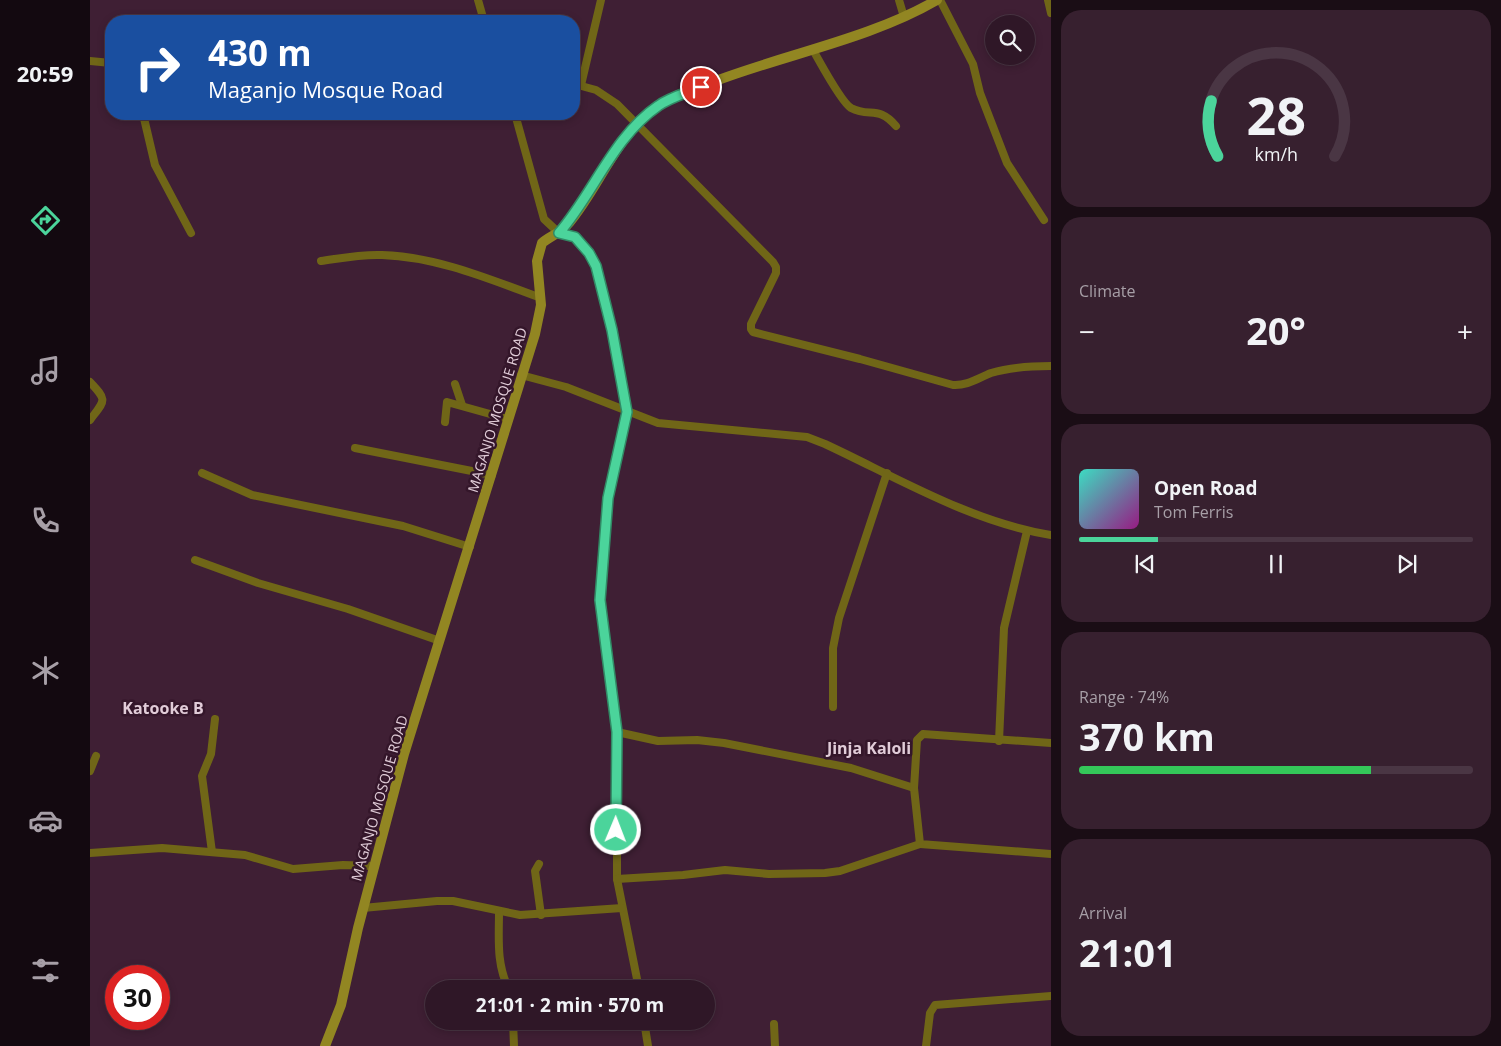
<!DOCTYPE html>
<html lang="en">
<head>
<meta charset="utf-8">
<style>
  body { margin:0; font-family:"Open Sans",sans-serif; background:#37202f; color:#f1f3f6; height:100vh; display:flex; flex-direction:column; font-size:19px; white-space:nowrap }
  * { box-sizing:border-box; margin:0 }
  p { font-size:16px; color:#a79fa7 }
  .icon { flex:none; width:28px; height:28px; fill:none; stroke:currentColor; stroke-width:2; stroke-linecap:round; stroke-linejoin:round }
  .map { position:relative; flex:1; overflow:hidden }
  .details { display:flex; flex-direction:column; gap:10px; padding:10px; background:#1a0d15; width:450px }
  .details>* { flex:none }
  .hud { position:absolute; left:15px; top:15px; width:475px; height:105px; border-radius:20px; box-shadow:0 2px 8px #0003,0 0 0 1px #4a3644; background:#1a4fa0; color:#fff; overflow:hidden }
  .fabs { position:absolute; left:895px; top:15px; display:grid; gap:10px }
  .fabs a { display:grid; place-items:center; width:50px; height:50px; border-radius:50%; background:#2f1727; box-shadow:0 2px 8px #0003,0 0 0 1px #4a3644; font-size:25px }
  .speed { position:absolute; left:15px; top:965px; display:flex; gap:10px; font-size:25px; font-weight:700; text-align:center }
  .speed>* { display:grid; place-content:center; width:65px; height:65px; border-radius:50%; background:#2f1727; box-shadow:0 2px 8px #0003,0 0 0 1px #4a3644; line-height:1 }
  .speed .limit { border:8px solid #d22; background:#fff; color:#111 }
  .pin { position:absolute; display:grid; place-items:center; width:42px; height:42px; color:#fff; margin:-21px; border:2px solid #fff; border-radius:50%; box-shadow:0 1px 5px #0007 }
  .me { position:absolute; width:55px; margin:-28px; rotate:1deg; stroke-linejoin:round; filter:drop-shadow(0 0 4px #0008) }
  .turn { display:flex; align-items:center; gap:18px; height:105px; padding:0 20px; font-size:22px }
  .turn .icon { width:65px; height:65px; stroke-width:2.5 }
  .turn b { display:block; font-size:35px; line-height:42px }
  .big { font-size:38px; font-weight:700; line-height:1.1 }
  .details .widget { flex:1; display:flex; flex-direction:column; justify-content:center; gap:8px; min-width:0; padding:0 18px; border-radius:20px; background:#37202f }
  .details .dial { align-items:center; gap:0 }
  .dial svg { height:130px; overflow:visible; fill:none; stroke:#4a3644; stroke-width:7; stroke-linecap:round; text-anchor:middle }
  .dial text { fill:#f1f3f6; stroke:none }
  .song { display:flex; align-items:center; gap:15px }
  .cover { width:60px; height:60px; border-radius:8px; background:linear-gradient(135deg,hsl(170 70% 55%),hsl(310 70% 35%)) }
  .played { height:5px; border-radius:2px; background:linear-gradient(90deg,#4bd49b 20%,#4a3644 20%) }
  .keys { display:flex; justify-content:space-around; direction:ltr }
  .heat { display:flex; justify-content:space-between; align-items:center; font-size:28px; direction:ltr }
  .charge { height:8px; border-radius:4px; background:linear-gradient(90deg,#34c759 74%,#4a3644 0) }
  .trip { position:absolute; left:335px; top:980px; width:290px; height:50px; border-radius:25px; background:#2f1727; box-shadow:0 2px 8px #0003,0 0 0 1px #4a3644; font-weight:700; line-height:50px; text-align:center }
  main { display:flex; flex:1; min-height:0 }
  .menu { display:flex; flex-direction:column; width:90px; justify-content:space-around; align-items:center; background:#130910; color:#a79fa7 }
  .menu .icon { width:35px; height:35px }
  .menu .active { color:#4bd49b }
  .menu b { font-size:22px; color:#f1f3f6 }
  .map>svg:first-child { display:block }
</style>
</head>
<body>
<main>
<nav class="menu">
<b>20:59</b>
<svg class="icon active" aria-label="directions" viewBox="0 0 24 24"><path d="M12 3l9 9-9 9-9-9zM9 14v-3h6M13 9l2 2-2 2"/></svg>
<svg class="icon" aria-label="music" viewBox="0 0 24 24"><path d="M9 18V5l10-2v13"/><circle cx="6" cy="18" r="3"/><circle cx="16" cy="16" r="3"/></svg>
<svg class="icon" aria-label="phone" viewBox="0 0 24 24"><path d="M5 4h4l2 5-3 2q2 4 5 5l2-3 5 2v4C11 20 4 13 5 4z"/></svg>
<svg class="icon" aria-label="climate" viewBox="0 0 24 24"><path d="M12 3v18M4 7l16 10M4 17L20 7"/></svg>
<svg class="icon" aria-label="car" viewBox="0 0 24 24"><path d="M5 17H2v-5l4-1 3-4h7l3 4 3 1v5h-3M9 17h6M6 11h13"/><circle cx="7" cy="17" r="2"/><circle cx="17" cy="17" r="2"/></svg>
<svg class="icon" aria-label="filters" viewBox="0 0 24 24"><path d="M4 7h16M4 17h16"/><circle cx="9" cy="7" r="2"/><circle cx="15" cy="17" r="2"/></svg>
</nav>
<div class="map">
<svg width="961" height="1046" viewBox="0 0 961 1046">
  <rect width="100%" height="100%" fill="#3f1f34"/>
  <g fill="none" stroke-linecap="round" stroke-linejoin="round">
    <!-- street -->
    <g stroke="#706617" stroke-width="8">
      <path d="M388,0L394,21"/>
      <path d="M809,0L814,17"/>
      <path d="M850,0L883,64L890,93L917,163L954,220"/>
      <path d="M958,0L961,13"/>
      <path d="M723,50C730,62 751,102 761,108C780,118 788,105 806,126"/>
      <path d="M0,61L21,63"/>
      <path d="M484,84L506,90L527,104L683,262L686,267V273L661,324V329L663,332L770,359L863,385C877,386 888,378 901,373C921,367 941,366 961,366"/>
      <path d="M491,85L511,0"/>
      <path d="M53,114L65,165L101,233"/>
      <path d="M425,114L454,219L469,233L485,237L499,253L506,266L522,330L537,412L518,498L511,565L510,600L527,732V879L549,989"/>
      <path d="M231,261C252,258 272,254 292,255C348,257 399,279 451,298"/>
      <path d="M431,375L476,387L568,423L717,437L735,444C808,478 881,522 961,535"/>
      <path d="M0,382C18,401 15,400 0,420"/>
      <path d="M365,384L372,405"/>
      <path d="M355,422L357,402L418,419"/>
      <path d="M265,448L402,475"/>
      <path d="M112,473L162,495L313,526L380,547"/>
      <path d="M105,560L168,583L258,609L350,641"/>
      <path d="M743,707V648L749,618L797,473"/>
      <path d="M527,732L568,741L607,740L634,743L761,768L824,788L830,844L961,854"/>
      <path d="M909,741L914,628L937,531"/>
      <path d="M0,771L6,756"/>
      <path d="M824,788L827,740L833,734L961,743"/>
      <path d="M122,852L112,776L121,754L125,719"/>
      <path d="M0,853L72,848L155,855L203,869L253,865L284,866"/>
      <path d="M449,864L445,871L451,915"/>
      <path d="M527,879L593,875L635,870L679,874L735,873L750,871L830,844"/>
      <path d="M273,908L347,901H363L430,915L532,908"/>
      <path d="M409,912C409,937 406,965 419,989"/>
      <path d="M423,1021L424,1046"/>
      <path d="M554,1021L558,1046"/>
      <path d="M684,1024L685,1046"/>
      <path d="M836,1046L840,1013L845,1005L961,996"/>
    </g>
    <!-- secondary -->
    <path stroke="#928622" stroke-width="10" d="M235,1046L251,1005L268,928L314,754L445,334L451,305L447,261L452,243C460,236 471,233 479,223C510,186 526,135 568,106C583,95 605,89 623,82C696,54 780,39 847,0"/>
  </g>
  <g fill="none" stroke-linecap="round" stroke-linejoin="round">
    <!-- route casing -->
    <g stroke="#318a65" stroke-width="12">
      <path id="route" d="M526,830L527,732L510,600L518,498L537,412L522,330L506,266L499,253L485,237L469,233C503,194 524,136 568,106C580,97 597,93 611,87"/>
    </g>
    <!-- route -->
    <use href="#route" stroke="#4bd49b" stroke-width="9"/>
  </g>
  <g text-anchor="middle" dominant-baseline="central" stroke-width="5" stroke-linejoin="round" paint-order="stroke">
    <!-- street labels -->
    <g font-size="14" fill="#e1ccd8" stroke="#34162a">
      <text transform="translate(407 410) rotate(-73)">MAGANJO MOSQUE ROAD</text>
      <text transform="translate(289 798) rotate(-74)">MAGANJO MOSQUE ROAD</text>
    </g>
    <!-- quarter labels -->
    <g font-size="16" font-weight="bold" fill="#e1ccd8" stroke="#34162a">
      <text x="73" y="708">Katooke B</text>
      <text x="779" y="748">Jinja Kaloli</text>
    </g>
  </g>
</svg>
<div class="fabs">
<a><svg class="icon" aria-label="search" viewBox="0 0 24 24"><circle cx="10" cy="10" r="6"/><path d="M15 15l6 6"/></svg></a>
</div>
<div class="speed"><div class="limit">30</div></div>
<div class="pin" style="left:611px;top:87px;background:#d93025"><svg class="icon" aria-label="arrive" viewBox="0 0 24 24"><path d="M6 21V4h12l-3 4 3 4H6"/></svg></div>
<svg class="me" style="left:526px;top:830px" viewBox="-20 -20 40 40"><circle r="17" fill="#4bd49b" stroke="#fff" stroke-width="3"/><path d="M0-11L8 9 0 5-8 9z" fill="#fff"/></svg>
<div class="trip">21:01 · 2 min · 570 m</div>
<div class="hud">
<div class="turn"><svg class="icon" aria-label="right" viewBox="0 0 24 24"><path d="M7 20v-9h11M14 6l5 5-5 5"/></svg><div><b>430 m</b>Maganjo Mosque Road</div></div>
</div>
</div>
<section class="details">
<div class="widget dial"><svg viewBox="0 0 100 80">
<path d="M14 69A42 42 0 1 1 86 69"/>
<path d="M14 69A42 42 0 0 1 10 35" stroke="#4bd49b"/>
<text x="50" y="56" font-size="32" font-weight="700">28</text>
<text x="50" y="72" font-size="11">km/h</text>
</svg></div>
<div class="widget"><p>Climate</p>
<div class="heat"><a>−</a><b class="big">20°</b><a>+</a></div>
</div>
<div class="widget">
<div class="song"><i class="cover"></i><div><b>Open Road</b><p>Tom Ferris</p></div></div>
<div class="played"></div>
<div class="keys"><svg class="icon" aria-label="previous" viewBox="0 0 24 24"><path d="M18 5L8 12l10 7zM5 5v14"/></svg><svg class="icon" aria-label="pause" viewBox="0 0 24 24"><path d="M8 5v14M16 5v14"/></svg><svg class="icon" aria-label="next" viewBox="0 0 24 24"><path d="M6 5l10 7-10 7zM19 5v14"/></svg></div>
</div>
<div class="widget"><p>Range · 74%</p><b class="big">370 km</b><div class="charge"></div></div>
<div class="widget"><p>Arrival</p><b class="big">21:01</b></div>
</section>
</main>
</body>
</html>
